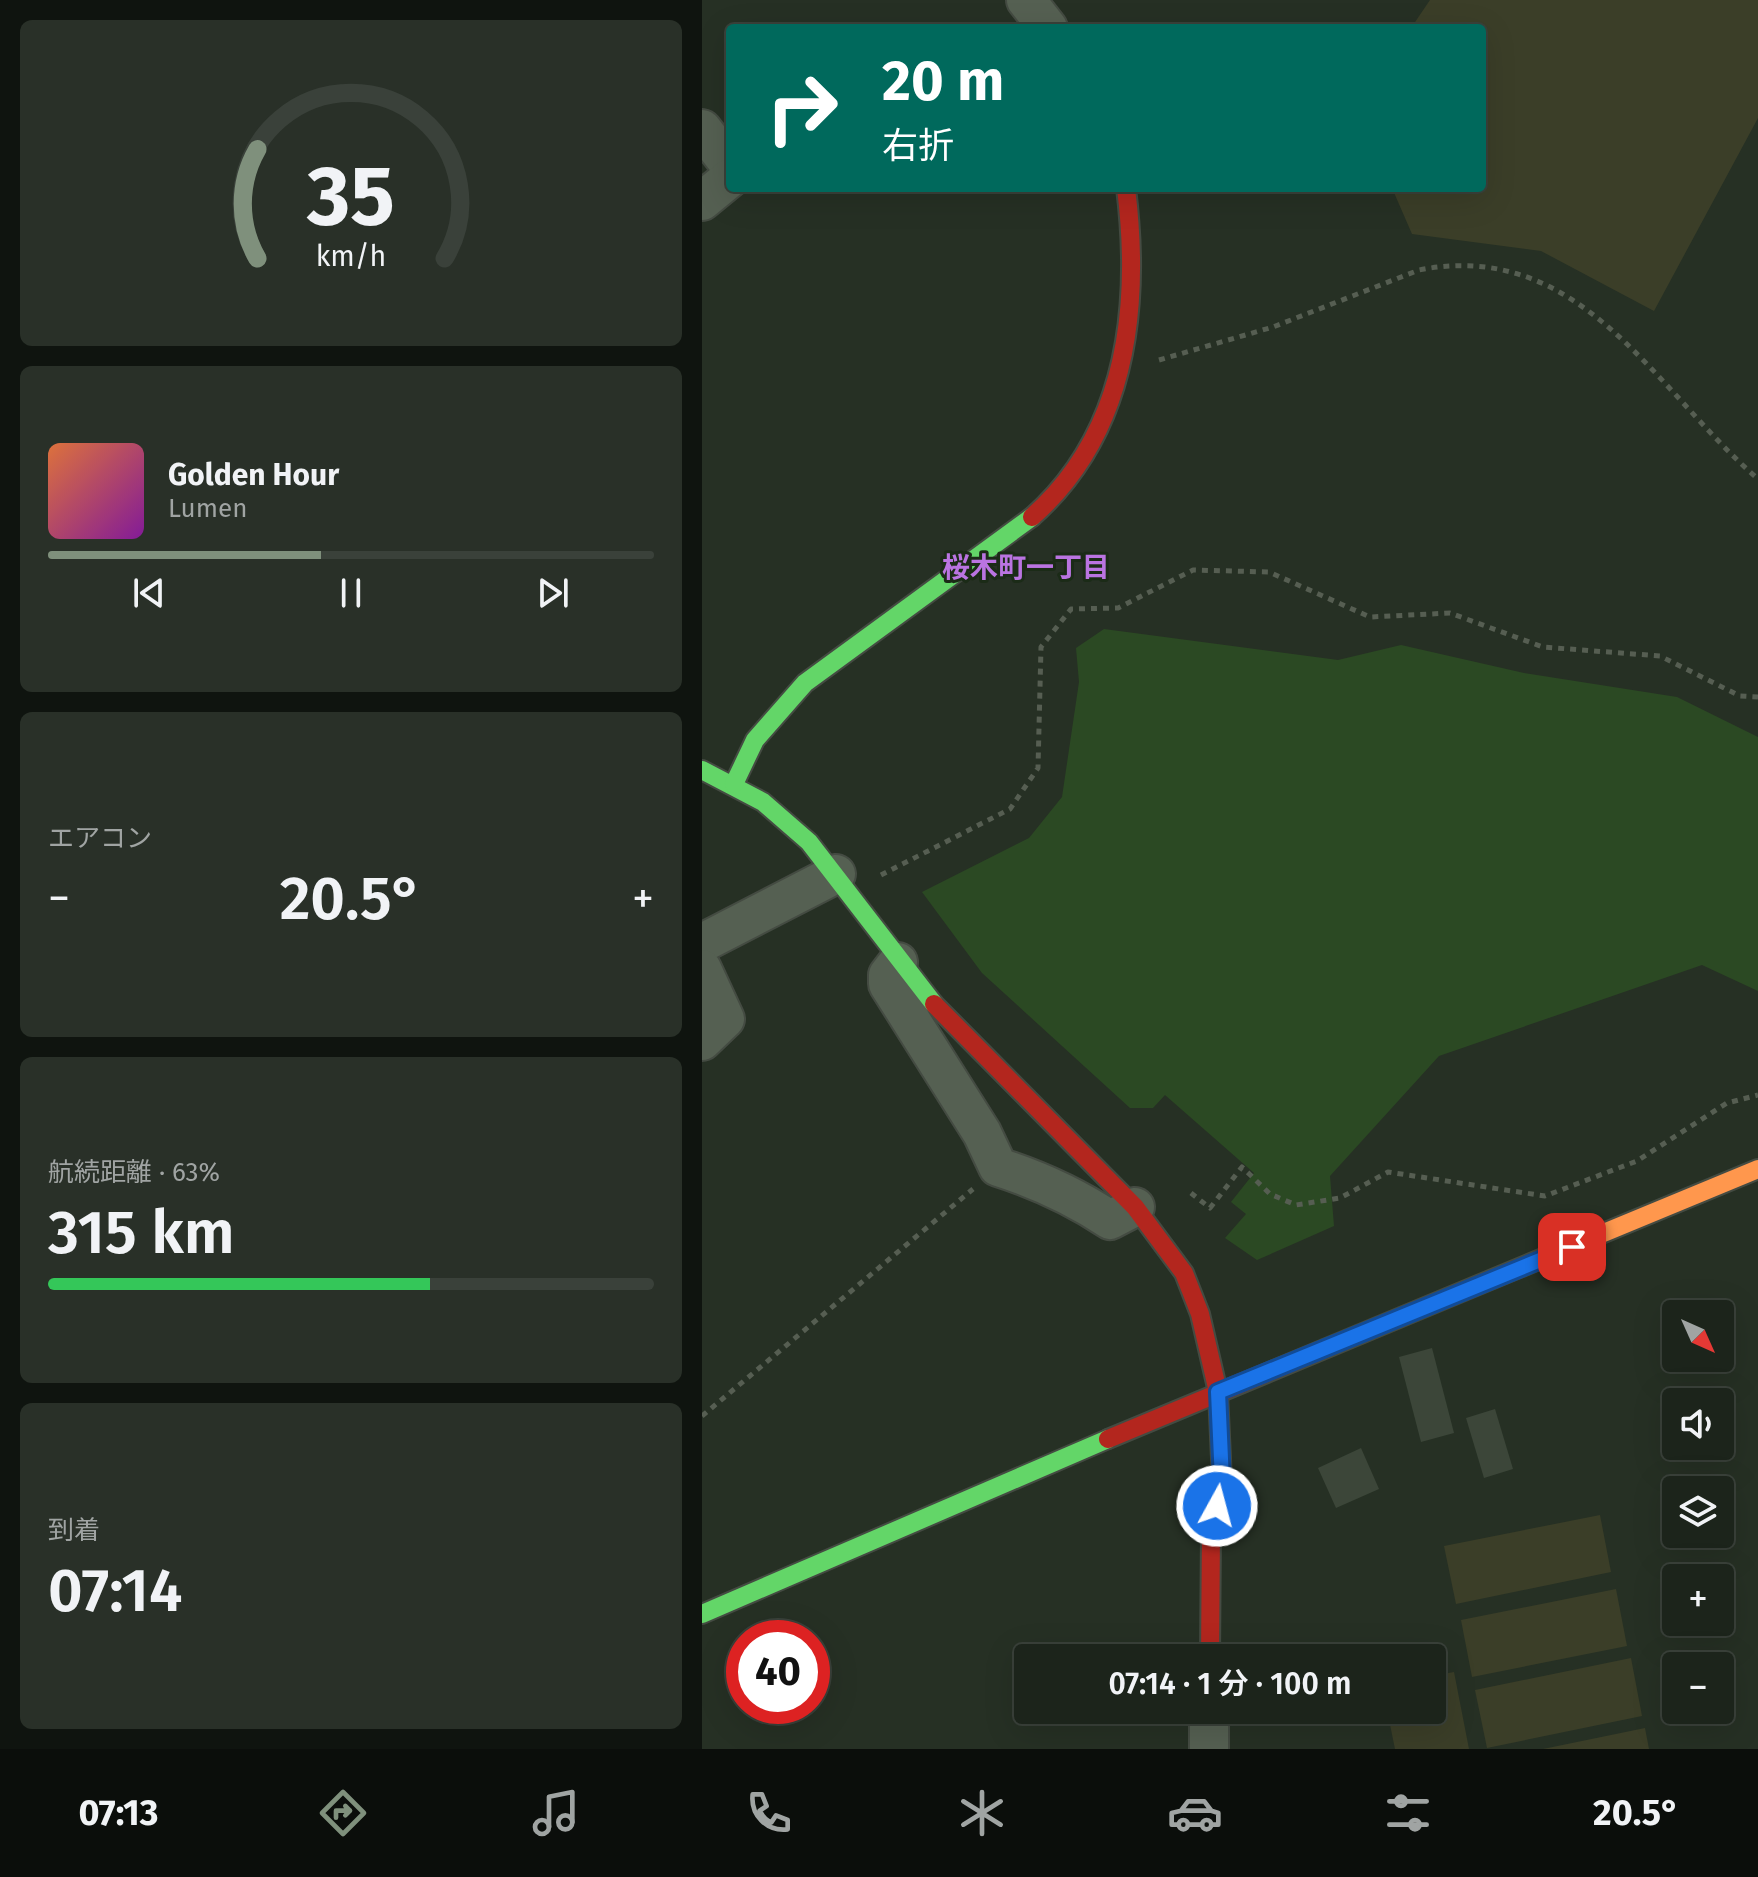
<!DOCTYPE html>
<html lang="ja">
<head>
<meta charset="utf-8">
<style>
  body { margin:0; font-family:"Fira Sans","Noto Sans JP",sans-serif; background:#293028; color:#f1f3f6; height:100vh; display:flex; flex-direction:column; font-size:30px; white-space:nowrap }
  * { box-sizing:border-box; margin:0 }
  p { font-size:26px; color:#a0a4a3 }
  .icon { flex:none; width:44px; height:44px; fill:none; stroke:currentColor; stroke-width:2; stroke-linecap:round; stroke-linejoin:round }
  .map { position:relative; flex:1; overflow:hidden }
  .details { display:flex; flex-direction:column; gap:20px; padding:20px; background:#0f140f; width:702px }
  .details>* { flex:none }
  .banner { position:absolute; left:24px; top:24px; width:760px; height:168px; border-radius:8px; box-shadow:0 8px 32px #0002,0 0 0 2px #3a413a; background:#00695c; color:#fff; overflow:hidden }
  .needle { width:52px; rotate:135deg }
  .buttons { position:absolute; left:960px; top:1300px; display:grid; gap:16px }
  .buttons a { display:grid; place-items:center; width:72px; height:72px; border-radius:8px; background:#1c241b; box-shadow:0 8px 32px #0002,0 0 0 2px #3a413a; font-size:40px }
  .speed { position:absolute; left:24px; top:1620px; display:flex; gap:16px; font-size:40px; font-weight:700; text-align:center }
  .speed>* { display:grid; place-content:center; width:104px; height:104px; border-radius:50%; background:#1c241b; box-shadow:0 8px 32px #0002,0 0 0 2px #3a413a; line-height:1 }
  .speed .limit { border:12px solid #d22; background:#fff; color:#111 }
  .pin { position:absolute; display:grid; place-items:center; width:68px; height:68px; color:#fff; margin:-34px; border-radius:16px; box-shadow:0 4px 12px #0006 }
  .me { position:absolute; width:88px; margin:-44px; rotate:7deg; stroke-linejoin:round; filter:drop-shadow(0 0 6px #0008) }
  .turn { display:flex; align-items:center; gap:28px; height:168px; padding:0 24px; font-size:36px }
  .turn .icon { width:104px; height:104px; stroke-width:2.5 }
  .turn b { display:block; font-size:56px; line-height:68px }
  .big { font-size:60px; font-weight:600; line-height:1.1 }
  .details .card { flex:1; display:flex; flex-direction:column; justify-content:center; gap:12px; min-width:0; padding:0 28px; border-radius:12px; background:#293028 }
  .details .dial { align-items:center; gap:0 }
  .dial svg { height:208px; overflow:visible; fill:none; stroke:#3a413a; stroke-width:7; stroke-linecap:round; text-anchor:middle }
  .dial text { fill:#f1f3f6; stroke:none }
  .song { display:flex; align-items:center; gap:24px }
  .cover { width:96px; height:96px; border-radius:12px; background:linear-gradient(135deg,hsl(20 70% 55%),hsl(290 70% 35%)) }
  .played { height:8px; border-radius:4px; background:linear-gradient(90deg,#7f907c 45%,#3a413a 45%) }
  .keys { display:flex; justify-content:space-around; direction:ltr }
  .heat { display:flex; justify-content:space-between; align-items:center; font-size:44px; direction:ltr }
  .charge { height:12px; border-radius:6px; background:linear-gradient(90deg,#34c759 63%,#3a413a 0) }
  .trip { position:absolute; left:312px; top:1644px; width:432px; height:80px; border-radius:8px; background:#1c241b; box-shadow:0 8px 32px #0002,0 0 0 2px #3a413a; font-weight:600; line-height:80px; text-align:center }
  .menu { display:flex; height:128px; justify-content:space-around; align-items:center; background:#0b0e0b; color:#a0a4a3 }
  .menu .icon { width:56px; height:56px }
  .menu .active { color:#7f907c }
  .menu b { font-size:36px; color:#f1f3f6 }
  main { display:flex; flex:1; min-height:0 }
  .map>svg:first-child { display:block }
</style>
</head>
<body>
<main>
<section class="details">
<div class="card dial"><svg viewBox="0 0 100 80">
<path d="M14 69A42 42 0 1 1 86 69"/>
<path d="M14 69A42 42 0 0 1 14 27" stroke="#7f907c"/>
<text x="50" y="56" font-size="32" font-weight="700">35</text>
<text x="50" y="72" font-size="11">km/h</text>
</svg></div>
<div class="card">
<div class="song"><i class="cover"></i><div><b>Golden Hour</b><p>Lumen</p></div></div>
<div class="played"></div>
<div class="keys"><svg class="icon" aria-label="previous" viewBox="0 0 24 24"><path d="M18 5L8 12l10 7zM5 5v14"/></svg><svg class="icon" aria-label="pause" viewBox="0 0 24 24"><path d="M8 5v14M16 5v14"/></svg><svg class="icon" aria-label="next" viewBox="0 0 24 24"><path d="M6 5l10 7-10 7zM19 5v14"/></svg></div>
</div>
<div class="card"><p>エアコン</p>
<div class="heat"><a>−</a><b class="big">20.5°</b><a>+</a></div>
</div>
<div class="card"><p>航続距離 · 63%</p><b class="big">315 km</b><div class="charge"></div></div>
<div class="card"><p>到着</p><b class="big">07:14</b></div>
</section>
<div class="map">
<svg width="1056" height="1749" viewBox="0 0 1056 1749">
  <rect width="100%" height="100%" fill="#263024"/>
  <!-- green -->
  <g fill="#3b3e28">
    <path d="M728,0H1056V118L952,311L839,251L710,234L690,188H780V28H709Z"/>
    <path d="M898,1515L909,1572L754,1604L742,1546Z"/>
    <path d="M914,1589L925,1646L770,1677L759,1620Z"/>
    <path d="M929,1658L940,1716L785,1748L773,1690Z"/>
    <path d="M752,1672L767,1749H693L685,1710H730V1676Z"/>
    <path d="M943,1728L947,1749H841Z"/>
  </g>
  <!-- water -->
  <path fill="#2b4923" d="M402,629L636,660L699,645L822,673L975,697L1056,737V991L1000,965L737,1056L628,1176L632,1226L555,1260L523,1238L544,1214L529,1202L552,1173L463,1095L451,1108H428L280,973L220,892L327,838L360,797L377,682L374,648Z"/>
  <!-- building -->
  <g fill="#3c4639">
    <path d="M730,1348L752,1433L719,1442L697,1357Z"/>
    <path d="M793,1409L811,1469L782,1478L764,1418Z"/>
    <path d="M659,1448L677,1489L634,1508L616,1468Z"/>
  </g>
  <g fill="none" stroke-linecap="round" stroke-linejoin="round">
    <!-- street casing -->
    <g stroke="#444b42" stroke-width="42">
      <g id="street">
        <path d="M324,0L346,28"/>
        <path d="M0,129L28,165"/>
        <path d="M0,201L28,178"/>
        <path d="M0,943L134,874"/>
        <path d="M196,962L186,975V984L280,1133L296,1167C337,1180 372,1196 408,1220L433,1207"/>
        <path d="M0,969L23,1019L0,1041"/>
        <path d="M507,1749V1710"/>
      </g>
    </g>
    <!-- fast casing -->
    <g stroke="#444b42" stroke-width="22">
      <g id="fast">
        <path d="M0,770L61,802L107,842L232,1004"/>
        <path d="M32,784L53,740L103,683L330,517"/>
        <path d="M0,1614L406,1439"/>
      </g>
    </g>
    <!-- slow casing -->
    <g stroke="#444b42" stroke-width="22">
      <path id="slow" d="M846,1256L1056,1169"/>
    </g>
    <!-- jam casing -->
    <g stroke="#444b42" stroke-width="22">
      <g id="jam">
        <path d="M330,517C425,433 439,309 424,188"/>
        <path d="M232,1004L433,1207L482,1273L498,1314L516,1392L520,1481L509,1530L508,1658"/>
        <path d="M406,1439L846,1256"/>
      </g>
    </g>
    <!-- path -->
    <g stroke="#565e52" stroke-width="5" stroke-dasharray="6 6" stroke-linecap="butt">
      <path d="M457,360L571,327L717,270C879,238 953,390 1056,479"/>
      <path d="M179,875L308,809L336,768L339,647L369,609L416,608L491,570L567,572L668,617L748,613L841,647L958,656L1038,696L1056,697"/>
      <path d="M489,1193L508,1208L540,1167L568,1194L594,1205L638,1198L686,1172L843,1196L935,1161L1025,1103L1056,1095"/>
      <path d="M0,1416L271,1189"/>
    </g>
    <!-- street -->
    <use href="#street" stroke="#556052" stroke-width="38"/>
    <!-- fast -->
    <use href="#fast" stroke="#63d668" stroke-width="18"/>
    <!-- slow -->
    <use href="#slow" stroke="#ff974d" stroke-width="18"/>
    <!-- jam -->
    <use href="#jam" stroke="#b3261e" stroke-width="18"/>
  </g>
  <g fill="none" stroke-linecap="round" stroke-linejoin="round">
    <!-- route casing -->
    <g stroke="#114b97" stroke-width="20">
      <path id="route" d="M515,1506L520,1481L516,1392L870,1247"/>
    </g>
    <!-- route -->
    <use href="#route" stroke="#1a73e8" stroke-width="14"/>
  </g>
  <g text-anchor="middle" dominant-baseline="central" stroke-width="6" stroke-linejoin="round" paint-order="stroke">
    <!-- neighbourhood labels -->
    <g font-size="28" font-weight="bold" fill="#ba74e1" stroke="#1b2b17">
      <text x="324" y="567">桜木町一丁目</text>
    </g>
  </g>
</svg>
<div class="buttons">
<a><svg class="needle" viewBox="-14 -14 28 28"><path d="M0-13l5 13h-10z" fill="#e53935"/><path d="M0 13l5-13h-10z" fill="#a0a4a3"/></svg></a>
<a><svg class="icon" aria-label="sound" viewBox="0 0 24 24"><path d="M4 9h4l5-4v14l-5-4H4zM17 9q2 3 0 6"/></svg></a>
<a><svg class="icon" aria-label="layers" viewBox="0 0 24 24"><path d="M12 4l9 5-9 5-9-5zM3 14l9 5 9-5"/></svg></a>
<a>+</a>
<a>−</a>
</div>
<div class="speed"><div class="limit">40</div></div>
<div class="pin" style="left:870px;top:1247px;background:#d93025"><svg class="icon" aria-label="arrive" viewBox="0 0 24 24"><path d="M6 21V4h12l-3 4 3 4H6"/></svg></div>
<svg class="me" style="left:515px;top:1506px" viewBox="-20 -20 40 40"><circle r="17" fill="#1a73e8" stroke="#fff" stroke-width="3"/><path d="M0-11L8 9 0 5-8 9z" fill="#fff"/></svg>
<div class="trip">07:14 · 1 分 · 100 m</div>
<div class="banner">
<div class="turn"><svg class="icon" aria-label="right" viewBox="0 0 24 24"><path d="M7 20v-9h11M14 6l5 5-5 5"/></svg><div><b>20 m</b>右折</div></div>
</div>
</div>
</main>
<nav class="menu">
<b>07:13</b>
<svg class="icon active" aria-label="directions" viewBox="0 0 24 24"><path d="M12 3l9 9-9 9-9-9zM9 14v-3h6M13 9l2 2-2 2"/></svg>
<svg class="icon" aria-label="music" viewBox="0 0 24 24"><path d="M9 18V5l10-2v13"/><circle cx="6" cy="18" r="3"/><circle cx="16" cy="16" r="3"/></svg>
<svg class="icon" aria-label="phone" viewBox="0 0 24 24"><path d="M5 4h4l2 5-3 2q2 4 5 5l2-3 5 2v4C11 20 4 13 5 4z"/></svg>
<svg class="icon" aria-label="climate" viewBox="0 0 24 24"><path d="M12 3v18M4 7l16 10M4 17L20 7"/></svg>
<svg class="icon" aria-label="car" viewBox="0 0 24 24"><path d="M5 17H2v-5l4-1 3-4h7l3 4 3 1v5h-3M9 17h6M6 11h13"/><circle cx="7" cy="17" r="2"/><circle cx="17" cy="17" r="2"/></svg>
<svg class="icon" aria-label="filters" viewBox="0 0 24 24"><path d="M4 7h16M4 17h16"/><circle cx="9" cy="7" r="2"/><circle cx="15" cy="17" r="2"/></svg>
<b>20.5°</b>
</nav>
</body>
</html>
